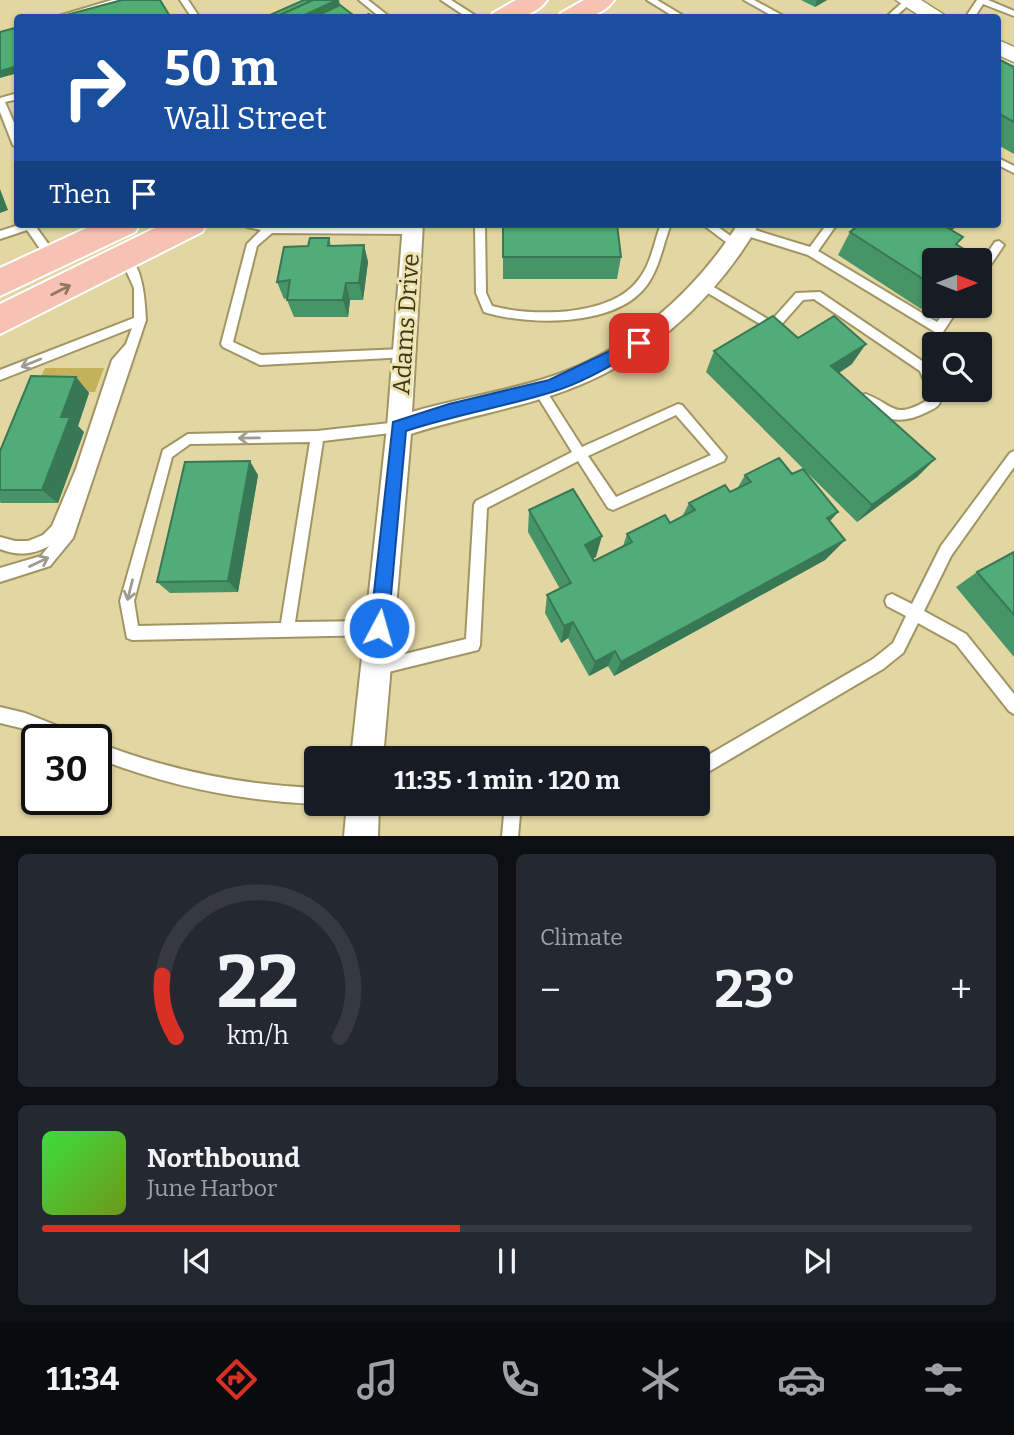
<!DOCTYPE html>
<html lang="en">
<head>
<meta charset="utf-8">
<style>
  body { margin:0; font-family:Bitter,serif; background:#242831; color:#f1f3f6; height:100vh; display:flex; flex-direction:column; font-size:26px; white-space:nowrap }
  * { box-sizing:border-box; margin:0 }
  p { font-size:23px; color:#9ea1a6 }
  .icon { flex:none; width:38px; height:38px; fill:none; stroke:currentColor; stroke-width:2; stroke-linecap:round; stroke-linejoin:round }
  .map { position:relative; height:836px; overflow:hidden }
  .sheet { display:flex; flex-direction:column; gap:18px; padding:18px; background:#0d0f14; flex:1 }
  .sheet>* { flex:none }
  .guide { position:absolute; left:14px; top:14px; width:987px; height:214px; border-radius:7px; box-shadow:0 2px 5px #0004; background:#1a4fa0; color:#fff; overflow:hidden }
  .needle { width:46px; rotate:90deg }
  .buttons { position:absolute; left:922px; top:248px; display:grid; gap:14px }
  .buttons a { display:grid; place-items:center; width:70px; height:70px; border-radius:7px; background:#171b24; box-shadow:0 2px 5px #0004; font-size:35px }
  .speed { position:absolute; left:21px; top:724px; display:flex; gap:14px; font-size:35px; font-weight:700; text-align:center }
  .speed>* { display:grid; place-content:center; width:91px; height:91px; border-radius:50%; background:#171b24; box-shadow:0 2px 5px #0004; line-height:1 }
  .speed .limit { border:4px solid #111; border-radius:10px; background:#fff; color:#111 }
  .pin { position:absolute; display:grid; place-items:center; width:60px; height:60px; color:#fff; margin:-30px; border-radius:14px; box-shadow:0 4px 10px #0006 }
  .me { position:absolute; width:77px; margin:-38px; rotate:6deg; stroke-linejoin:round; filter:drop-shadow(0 0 5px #0008) }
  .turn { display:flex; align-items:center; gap:24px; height:147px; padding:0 35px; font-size:32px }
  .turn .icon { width:91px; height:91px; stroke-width:2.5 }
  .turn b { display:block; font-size:49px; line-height:60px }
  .then { display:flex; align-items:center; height:66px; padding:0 35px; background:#0003; gap:14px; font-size:26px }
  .big { font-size:52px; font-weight:700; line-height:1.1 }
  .sheet .card { flex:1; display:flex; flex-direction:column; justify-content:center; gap:10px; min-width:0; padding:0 24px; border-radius:10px; background:#242831 }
  .sheet .dial { align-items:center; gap:0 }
  .dial svg { height:182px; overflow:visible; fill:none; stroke:#363941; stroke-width:7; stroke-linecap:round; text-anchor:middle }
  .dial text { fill:#f1f3f6; stroke:none }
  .song { display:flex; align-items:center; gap:21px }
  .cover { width:84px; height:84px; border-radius:10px; background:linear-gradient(135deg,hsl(120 70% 55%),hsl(80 70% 35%)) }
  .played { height:7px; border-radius:4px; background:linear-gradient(90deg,#d93025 45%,#363941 45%) }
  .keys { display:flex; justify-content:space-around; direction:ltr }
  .heat { display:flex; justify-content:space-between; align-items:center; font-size:38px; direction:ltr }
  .sheet .tiles { flex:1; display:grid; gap:18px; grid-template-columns:1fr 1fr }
  .card:last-child { grid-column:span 2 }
  .trip { position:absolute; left:304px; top:746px; width:406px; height:70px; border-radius:7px; background:#171b24; box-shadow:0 2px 5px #0004; font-weight:700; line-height:70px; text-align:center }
  .tab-bar { display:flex; height:112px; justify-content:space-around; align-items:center; background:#090b0e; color:#9ea1a6 }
  .tab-bar .icon { width:49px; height:49px }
  .tab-bar .current { color:#d93025 }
  .tab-bar b { font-size:32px; color:#f1f3f6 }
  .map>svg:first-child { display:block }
</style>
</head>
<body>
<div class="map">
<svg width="1014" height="837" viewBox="0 0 1014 837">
  <rect width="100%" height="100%" fill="#e2d6a2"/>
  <!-- green -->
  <path fill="#c5b159" d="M45,368H104L95,392H34Z"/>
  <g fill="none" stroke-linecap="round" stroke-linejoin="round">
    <!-- service casing -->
    <g stroke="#a19564" stroke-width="4">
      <g id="service">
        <path d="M112,0H125L67,18H52Z"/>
        <path d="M180,0H188L200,18H192Z"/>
        <path d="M359,0H368L391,18H381Z"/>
        <path d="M441,0H451L479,18H468Z"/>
        <path d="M647,0H657L687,18H676Z"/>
        <path d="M744,0H754L787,18H776Z"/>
        <path d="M905,0H914L894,18H885Z"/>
        <path d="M977,0H988L1014,11V16L983,4L974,18H965Z"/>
        <path d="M18,93V99L5,102L18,132V148L13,145L0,112V98Z"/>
        <path d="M998,158L1014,166V173L998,165Z"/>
        <path d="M22,224H38L36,227L57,256L58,259L57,262H49L27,230L0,239V231Z"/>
        <path d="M246,224L416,227L417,230L412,234L272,233L257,246L233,342L261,355L403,349L407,351L409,354L407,357L260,365L223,347L221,344L247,244L261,230L247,227Z"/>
        <path d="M475,224H485L486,293L492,306C533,317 612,317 639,279C651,264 654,242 661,224H671C663,244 660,267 647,285C617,327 528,326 484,312L476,293Z"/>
        <path d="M702,224H714L743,245L738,249L734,248Z"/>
        <path d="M827,224H837L818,251L937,322L949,306H960L943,332H935L808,255L741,234L740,231L745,227L810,247Z"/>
        <path d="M999,241L1004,245L984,275L980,276V264L995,242Z"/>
        <path d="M125,253C143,264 145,300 146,320L73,538L50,566L0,582V568L41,556L49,546C32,555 18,556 0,549V537L15,541H28L43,535L52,526L76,469L112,360L126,344L132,328L0,380V370L134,318V288L120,257Z"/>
        <path d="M705,282L771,321L796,293L820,292L928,365L934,378V390H939C939,394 941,398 940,402C939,407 931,410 927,412C903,425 876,422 860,399L862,395L866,394C896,406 893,420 928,400L926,385L920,371L814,299L803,300L780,326L783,330L781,333L777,334L701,289L700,286L701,283Z"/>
        <path d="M539,384L543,386L582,447L678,404L682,405L726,457L724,461L613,510L608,508L578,461L487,508L480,645L478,650L376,675L371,673L369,668L371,663L376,661L466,639L474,505L476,501L572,452L533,389L535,386ZM676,415L711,455L616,497L588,456Z"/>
        <path d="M399,422L403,423L405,427L403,431L399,432L323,441L295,622L379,621L384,623L386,628L384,633L379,635L132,640L127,638L120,601L163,450L188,434L317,431ZM310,442L281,623L138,626L134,601L172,457L190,444Z"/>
        <path d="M1014,451V467L951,556L924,611L966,634L1014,694V714L1009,711L956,644L918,623L903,653L883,669L698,778V761L873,659L893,643L906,616L887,606L885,601L887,596L892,594L912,604L941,546L1010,453Z"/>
        <path d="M0,707L25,713L73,732L79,734L81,740H54L25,729L0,723Z"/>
        <path d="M96,742C168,770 240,785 317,788V803H319L317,804C240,801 168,786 96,758Z"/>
        <path d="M505,803H521L518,837H502Z"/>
      </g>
    </g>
    <!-- minor casing -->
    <g stroke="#a19564" stroke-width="4">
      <g id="minor">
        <path d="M403,224H423L412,412C456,399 503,392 547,378C626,353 694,294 738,224H759C712,305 641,367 550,396C504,411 457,419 411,434L383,758H351L387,427Z"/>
        <path d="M347,803H379L378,837H344Z"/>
      </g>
    </g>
    <!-- tertiary casing -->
    <g stroke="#a19564" stroke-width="3">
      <g id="tertiary">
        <path d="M896,0H921L949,18H923Z"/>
        <path d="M998,40L1014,47V62L998,55Z"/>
      </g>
    </g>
    <!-- primary casing -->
    <g stroke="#fff" stroke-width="4">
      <g id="primary">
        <path d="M516,0H547C534,19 510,18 490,18L493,13Z"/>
        <path d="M584,0H614C601,19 578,18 558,18L561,13Z"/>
        <path d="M95,224H140L135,232L0,296V268Z"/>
        <path d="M163,224H207L202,232L0,334V304Z"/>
      </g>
    </g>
    <!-- service -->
    <use href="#service" fill="#fff" fill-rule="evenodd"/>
    <!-- minor -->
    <use href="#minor" fill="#fff" fill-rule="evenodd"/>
    <!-- tertiary -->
    <use href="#tertiary" fill="#fff" fill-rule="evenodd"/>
    <!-- primary -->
    <use href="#primary" fill="#f6c2b3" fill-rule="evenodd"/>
  </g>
  <!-- wall -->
  <g fill="#479468">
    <path d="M801,0H827L815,7Z"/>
    <path d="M998,59L1014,67V154L998,145Z"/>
    <path d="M503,224L621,257L617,279H503Z"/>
    <path d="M860,224H959L952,230L958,245L973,255L968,261H934V297L921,309L838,255L850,232Z"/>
    <path d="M329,238L331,246L364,245L368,262L363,300H350L348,317H294L287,300L288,298L284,299L277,282L308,246Z"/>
    <path d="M798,338L852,364L839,373L935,459L917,477L857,522L706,372L714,351Z"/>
    <path d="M76,377L89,393L78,426L84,432L58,503H1L0,502V451Z"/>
    <path d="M792,474L838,512L830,521L845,540L825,560L614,676L608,666L589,676L568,638L561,643L545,613L547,595L560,589L528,532L529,510L596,557L593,558L594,561L623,546L627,534L670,523L682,517L689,503L730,492L737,489L745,475Z"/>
    <path d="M258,475L238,592L170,593L157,582Z"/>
    <path d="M1014,552V657L956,587L977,572Z"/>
  </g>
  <!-- shaded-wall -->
  <g fill="#397855">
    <path d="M337,0H339L342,18H288Z"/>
    <path d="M817,0H827L815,7Z"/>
    <path d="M18,66V73L0,78V71Z"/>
    <path d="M0,189L8,210L0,213Z"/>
    <path d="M953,224H959L944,237Z"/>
    <path d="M364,245L368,262L363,300L359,283Z"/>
    <path d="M346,283L350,300L348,317L343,300Z"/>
    <path d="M934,291V297L921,309Z"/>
    <path d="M866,344L852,364L819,386L831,366Z"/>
    <path d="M76,377L89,393L78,426L84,432L58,503L42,490L61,417Z"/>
    <path d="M935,459L917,477L857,522L872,505Z"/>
    <path d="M250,461L258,475L238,592L228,581Z"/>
    <path d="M838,512L819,533L827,518Z"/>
    <path d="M602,536L596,557L580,565L585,545Z"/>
    <path d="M845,540L825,560L614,676L621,662Z"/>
    <path d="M573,622L568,638L561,643L564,626Z"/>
    <path d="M615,651L608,666L589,676L595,662Z"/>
  </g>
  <!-- building -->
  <g fill="#52ac79" stroke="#397855" stroke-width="2">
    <path d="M122,0H160L171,18H55Z"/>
    <path d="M304,0H313L278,16V18H274L270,15Z"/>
    <path d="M313,0H337L298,18H281L278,16Z"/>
    <path d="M340,5L357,18H312Z"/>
    <path d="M369,14L375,18H361Z"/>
    <path d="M18,27V66L0,71V32Z"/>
    <path d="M998,59L1014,67V122L998,113Z"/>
    <path d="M503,224H617L621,257H503Z"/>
    <path d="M860,224H941L963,237L956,244L973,255L966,261H934V286L850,232Z"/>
    <path d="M310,238H329L328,246L364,245L359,283H346L343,300H287L290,280L277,282L284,247L308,246Z"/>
    <path d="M773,316L798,338L834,316L866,344L831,366L935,459L872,505L714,351Z"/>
    <path d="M31,376L76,377L61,417H70L42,490H0V451Z"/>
    <path d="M779,458L792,474L803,469L838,512L827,518L845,540L621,662L615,651L595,662L573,622L564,626L547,595L571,583L529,510L573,489L602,536L585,545L594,561L632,542L627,534L665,515L670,523L695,510L689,503L725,485L730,492L751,482L745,475Z"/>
    <path d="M250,461L228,581L157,582L185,462Z"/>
    <path d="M1014,552V615L977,572Z"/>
  </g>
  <!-- one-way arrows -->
  <defs><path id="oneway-shaft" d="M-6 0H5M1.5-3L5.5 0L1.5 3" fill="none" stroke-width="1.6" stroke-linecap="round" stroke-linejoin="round" transform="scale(1.75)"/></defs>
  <use stroke="#907663" href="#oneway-shaft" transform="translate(61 290) rotate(-27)"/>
  <g stroke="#9e9b90">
    <use href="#oneway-shaft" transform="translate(31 363) rotate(158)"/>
    <use href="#oneway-shaft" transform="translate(249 438) rotate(179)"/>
    <use href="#oneway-shaft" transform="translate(39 562) rotate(-25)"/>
    <use href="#oneway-shaft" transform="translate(130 590) rotate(104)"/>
  </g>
  <!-- route -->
  <path fill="#1a73e8" stroke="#114b97" stroke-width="2" d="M639,337L644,338L646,343L644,347C615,363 585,382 552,392C504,407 454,415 406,431L388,628L386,634L379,637L372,634L370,628L393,422L449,404L549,380Z"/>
  <g text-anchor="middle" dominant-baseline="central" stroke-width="6" stroke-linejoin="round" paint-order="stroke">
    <!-- street labels -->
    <g font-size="24" fill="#3c3722" stroke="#efe3ae">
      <text transform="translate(406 324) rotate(-86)">Adams Drive</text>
    </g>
  </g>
</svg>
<div class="buttons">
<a><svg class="needle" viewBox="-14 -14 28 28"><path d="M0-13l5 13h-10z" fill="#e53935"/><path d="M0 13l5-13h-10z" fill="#9ea1a6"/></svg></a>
<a><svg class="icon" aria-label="search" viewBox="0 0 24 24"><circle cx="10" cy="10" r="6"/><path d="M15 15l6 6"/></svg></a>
</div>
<div class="speed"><div class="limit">30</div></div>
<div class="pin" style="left:639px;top:343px;background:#d93025"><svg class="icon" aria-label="arrive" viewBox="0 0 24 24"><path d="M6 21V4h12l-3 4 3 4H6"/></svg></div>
<svg class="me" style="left:379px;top:628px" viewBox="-20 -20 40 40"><circle r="17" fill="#1a73e8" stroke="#fff" stroke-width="3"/><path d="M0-11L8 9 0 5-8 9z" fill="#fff"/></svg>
<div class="trip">11:35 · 1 min · 120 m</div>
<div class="guide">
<div class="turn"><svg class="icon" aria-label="right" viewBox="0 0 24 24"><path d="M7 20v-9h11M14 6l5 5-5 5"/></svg><div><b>50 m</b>Wall Street</div></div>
<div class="then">Then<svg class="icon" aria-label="arrive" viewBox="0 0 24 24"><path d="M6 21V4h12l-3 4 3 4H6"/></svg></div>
</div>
</div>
<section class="sheet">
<div class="tiles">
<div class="card dial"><svg viewBox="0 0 100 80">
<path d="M14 69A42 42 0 1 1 86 69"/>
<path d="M14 69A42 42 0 0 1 8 42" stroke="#d93025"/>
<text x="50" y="56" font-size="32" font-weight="700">22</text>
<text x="50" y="72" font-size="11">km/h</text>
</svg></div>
<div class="card"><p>Climate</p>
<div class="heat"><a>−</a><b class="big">23°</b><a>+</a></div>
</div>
<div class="card">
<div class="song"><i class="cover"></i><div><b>Northbound</b><p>June Harbor</p></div></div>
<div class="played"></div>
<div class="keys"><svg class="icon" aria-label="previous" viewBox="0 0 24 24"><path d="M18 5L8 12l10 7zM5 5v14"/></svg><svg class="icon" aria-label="pause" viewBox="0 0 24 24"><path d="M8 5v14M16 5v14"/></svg><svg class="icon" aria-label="next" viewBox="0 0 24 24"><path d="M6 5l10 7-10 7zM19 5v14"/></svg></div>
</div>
</div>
</section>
<nav class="tab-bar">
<b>11:34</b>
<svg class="icon current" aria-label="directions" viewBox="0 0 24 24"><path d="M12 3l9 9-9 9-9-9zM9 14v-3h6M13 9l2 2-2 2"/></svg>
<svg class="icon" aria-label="music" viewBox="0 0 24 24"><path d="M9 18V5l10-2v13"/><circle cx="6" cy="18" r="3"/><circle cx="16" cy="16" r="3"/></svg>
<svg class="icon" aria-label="phone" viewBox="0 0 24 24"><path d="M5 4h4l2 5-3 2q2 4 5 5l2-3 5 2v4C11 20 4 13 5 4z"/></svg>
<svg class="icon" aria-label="climate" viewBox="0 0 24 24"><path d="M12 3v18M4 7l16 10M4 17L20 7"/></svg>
<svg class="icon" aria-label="car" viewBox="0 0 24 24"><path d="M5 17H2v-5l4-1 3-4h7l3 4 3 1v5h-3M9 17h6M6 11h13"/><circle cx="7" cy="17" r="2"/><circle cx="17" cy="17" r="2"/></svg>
<svg class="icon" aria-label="filters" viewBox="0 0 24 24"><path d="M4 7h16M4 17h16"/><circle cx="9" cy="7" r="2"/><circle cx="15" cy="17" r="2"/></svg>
</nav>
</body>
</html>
